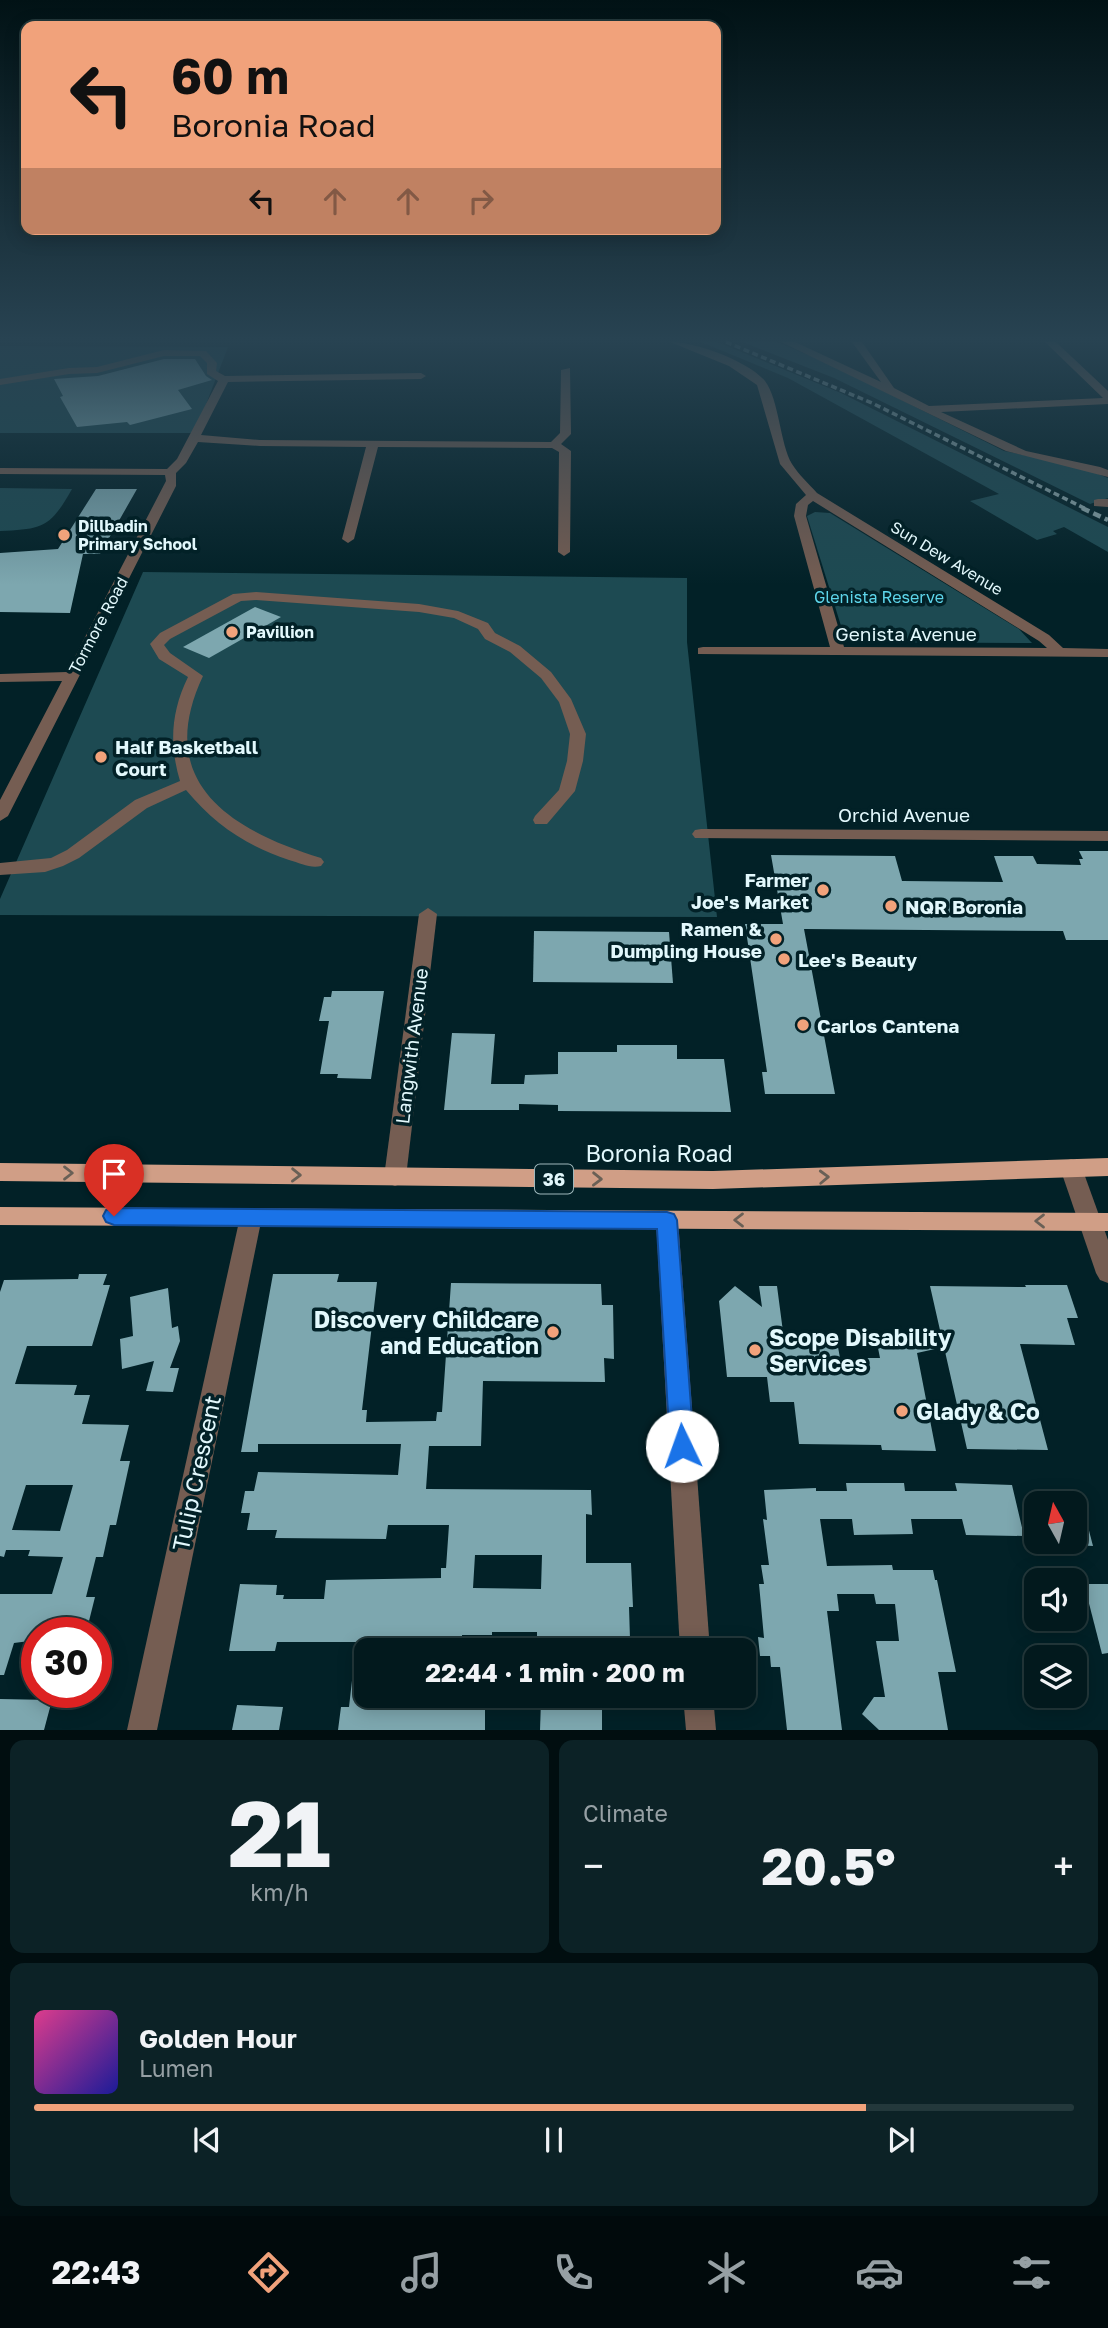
<!DOCTYPE html>
<html lang="en">
<head>
<meta charset="utf-8">
<style>
  body { margin:0; font-family:"Golos Text",sans-serif; background:#0c2226; color:#f1f3f6; height:100vh; display:flex; flex-direction:column; font-size:26px; white-space:nowrap }
  * { box-sizing:border-box; margin:0 }
  p { font-size:23px; color:#96a0a4 }
  .icon { flex:none; width:38px; height:38px; fill:none; stroke:currentColor; stroke-width:2; stroke-linecap:round; stroke-linejoin:round }
  .map { position:relative; height:1730px; overflow:hidden }
  .side { display:flex; flex-direction:column; gap:10px; padding:10px; background:#010e10; flex:1 }
  .side>* { flex:none }
  .banner { position:absolute; left:21px; top:21px; width:700px; height:214px; border-radius:14px; box-shadow:0 4px 18px #0003,0 0 0 2px #23383b; background:#f1a27b; color:#111; overflow:hidden }
  .needle { width:46px; rotate:352deg }
  .buttons { position:absolute; left:1024px; top:1491px; display:grid; gap:14px }
  .buttons a { display:grid; place-items:center; width:63px; height:63px; border-radius:14px; background:#02191d; box-shadow:0 4px 18px #0003,0 0 0 2px #23383b; font-size:35px }
  .speed { position:absolute; left:21px; top:1617px; display:flex; gap:14px; font-size:35px; font-weight:700; text-align:center }
  .speed>* { display:grid; place-content:center; width:91px; height:91px; border-radius:50%; background:#02191d; box-shadow:0 4px 18px #0003,0 0 0 2px #23383b; line-height:1 }
  .speed .limit { border:10px solid #d22; background:#fff; color:#111 }
  .pin { position:absolute; display:grid; place-items:center; width:60px; height:60px; color:#fff; margin:-72px -30px; border-radius:50% 50% 50% 0; rotate:-45deg; box-shadow:0 0 7px #0007 }
  .pin .icon { rotate:45deg }
  .me { position:absolute; width:77px; margin:-38px; rotate:357deg; stroke-linejoin:round; filter:drop-shadow(0 0 5px #0008) }
  .turn { display:flex; align-items:center; gap:24px; height:147px; padding:0 35px; font-size:32px }
  .turn .icon { width:91px; height:91px; stroke-width:2.5 }
  .turn b { display:block; font-size:49px; line-height:60px }
  .lanes { display:flex; align-items:center; height:66px; padding:0 35px; background:#0003; justify-content:center; gap:35px; direction:ltr }
  .lanes .off { opacity:.35 }
  .big { font-size:52px; font-weight:700; line-height:1.1 }
  .side .widget { flex:1; display:flex; flex-direction:column; justify-content:center; gap:10px; min-width:0; padding:0 24px; border-radius:14px; background:#0c2226 }
  .side .dial { align-items:center; gap:0 }
  .dial b { font-size:91px; line-height:1 }
  .song { display:flex; align-items:center; gap:21px }
  .cover { width:84px; height:84px; border-radius:10px; background:linear-gradient(135deg,hsl(330 70% 55%),hsl(240 70% 35%)) }
  .played { height:7px; border-radius:4px; background:linear-gradient(90deg,#f1a27b 80%,#23383b 80%) }
  .keys { display:flex; justify-content:space-around; direction:ltr }
  .heat { display:flex; justify-content:space-between; align-items:center; font-size:38px; direction:ltr }
  .side .tiles { flex:1; display:grid; gap:10px; grid-template-columns:1fr 1fr }
  .widget:last-child { grid-column:span 2 }
  .trip { position:absolute; left:354px; top:1638px; width:402px; height:70px; border-radius:14px; background:#02191d; box-shadow:0 4px 18px #0003,0 0 0 2px #23383b; font-weight:700; line-height:70px; text-align:center }
  .dock { display:flex; height:112px; justify-content:space-around; align-items:center; background:#010a0c; color:#96a0a4 }
  .dock .icon { width:49px; height:49px }
  .dock .current { color:#f1a27b }
  .dock b { font-size:32px; color:#f1f3f6 }
  .map>svg:first-child { display:block }
</style>
</head>
<body>
<div class="map">
<svg width="1108" height="1730" viewBox="0 0 1108 1730">
  <rect width="100%" height="100%" fill="#022127"/>
  <!-- green -->
  <g fill="#1d4a52">
    <path d="M701,342H717L841,393L1108,527V552L1064,527L1053,531L1057,534L1037,540L970,501L999,494L788,378Z"/>
    <path d="M742,342H777L827,363L1004,451L1078,466L1108,478V498L1090,504L834,378Z"/>
    <path d="M0,346L228,347L195,433H0Z"/>
    <path d="M0,488L72,489C50,528 43,529 0,531Z"/>
    <path d="M815,512L830,513L1019,629L1032,643L846,642L807,516Z"/>
    <path d="M143,572L687,578V642L717,917L0,915V899Z"/>
  </g>
  <!-- building -->
  <g fill="#7da7af" fill-rule="evenodd">
    <path d="M164,359H195L206,376L212,380L178,390L192,409L130,425L127,422L77,427L60,397L63,396L54,379L98,376Z"/>
    <path d="M96,489H137L100,554H83L70,613L0,612V553L58,549Z"/>
    <path d="M255,607L281,617L209,658L183,647Z"/>
    <path d="M1079,851H1108V940H1066L1063,931L804,929L835,1094H765L762,1072H767L745,924H783L771,855L895,856L902,881L1003,882L994,856H1033L1037,864L1081,865L1079,859H1083Z"/>
    <path d="M534,931L669,932L673,983L533,982Z"/>
    <path d="M332,991H384L371,1079L337,1078L338,1074H320L329,1021H319L324,997H331Z"/>
    <path d="M452,1033L495,1034L491,1084H524L525,1075L558,1074V1052H617V1045H677V1059H724L731,1112L558,1111V1105L519,1104V1110H444Z"/>
    <path d="M79,1274H107L103,1285H110L92,1346H27L15,1384L77,1385L74,1395H90L82,1424L129,1425L120,1461H130L116,1525H110L103,1557H96L86,1597H95L86,1633H37V1640L14,1643L4,1675H0V1594H52L63,1557L28,1556L30,1550H6L4,1557L0,1556V1292L4,1280L78,1279ZM26,1485H73L60,1531L12,1530Z"/>
    <path d="M273,1274H339L337,1282H377L362,1410H367L366,1422L436,1421L437,1412H442L451,1283L601,1284L602,1305H613L614,1359L604,1358L605,1382L483,1381L481,1446H429L426,1489L591,1490L592,1515L586,1514V1563H631L633,1607H629L630,1639H598V1646H537V1632H492V1635H462V1650L356,1649V1642H277L275,1651H229L240,1584L277,1585L276,1595H284L283,1599H324L326,1580L441,1578V1568H446L449,1525H388L386,1539L275,1538L277,1530H247L250,1513H241L245,1491H254L258,1472L398,1475L401,1444H258V1452H241ZM475,1555H542L541,1589L473,1588Z"/>
    <path d="M1025,1285H1067L1078,1318H1067L1075,1345L1020,1344L1048,1450L967,1449L944,1347L917,1353L936,1451L882,1450L881,1445L799,1444L794,1402H770L767,1377H727L719,1301L735,1286L762,1307L759,1286H777L785,1347H838L840,1358H880L876,1338L942,1339L930,1286L1026,1287Z"/>
    <path d="M168,1288L172,1328L178,1326L180,1341L170,1368H179L173,1392L146,1391L154,1361L122,1369L120,1339L133,1336L130,1297Z"/>
    <path d="M846,1483H904L905,1491H957L955,1483L1012,1485L1024,1536L966,1535L962,1519H911L913,1534L854,1535L852,1519H820L827,1566L892,1565L893,1570H933L935,1580H937L956,1672H938L948,1730H879L862,1714L874,1697H885L876,1641H899L895,1604H876L874,1594H837L839,1611H827L842,1730H787L780,1667H771L770,1656H760L758,1637L764,1638L759,1584H764L761,1565H769L763,1519L767,1520L764,1490L816,1488V1491H847Z"/>
    <path d="M1080,1496L1093,1546L1074,1545V1497Z"/>
    <path d="M1084,1584H1108V1653L1102,1654Z"/>
    <path d="M355,1654H366V1696H387L386,1706L428,1705L429,1696H457L456,1707H485V1730H338L341,1707H349Z"/>
    <path d="M0,1699L52,1700L44,1730H0Z"/>
    <path d="M541,1701L602,1702V1730H540Z"/>
    <path d="M237,1705L283,1707L279,1730H232Z"/>
  </g>
  <g fill="none" stroke-linecap="round" stroke-linejoin="round">
    <!-- minor -->
    <g fill="#755d52" fill-rule="evenodd">
      <path d="M670,342C696,342 748,361 765,381C779,399 780,444 792,464C799,475 809,484 817,493L1049,635L1063,648L1108,649V657L698,654V648L703,647H830L794,516L796,504L806,495L780,464L757,385L729,366ZM813,501L1039,641L1047,648L844,647L806,516L808,505Z"/>
      <path d="M781,342H795L881,382L852,342H862L894,388L929,406L1103,398L1045,342H1056L1108,391V404L941,412L1026,451L1100,467L1108,470V477L1006,451Z"/>
      <path d="M164,350L206,351L217,363L216,371L225,376L421,373L426,376L421,379L228,382L201,435L260,440L551,442L560,433L561,370L570,368L571,434L561,444L571,451L570,552L564,556L558,552L559,452L552,448L378,447L354,539L348,543L342,539L366,447L260,446L198,442L186,463L176,473V486L8,816L0,821V800L62,681L0,682V674L67,672L166,481L165,475L0,474V468L167,469L177,459L218,381L207,374V363L200,356H164L97,373L69,374L0,385V379L69,368L97,367Z"/>
      <path d="M1098,499H1108V507L1094,506V500Z"/>
      <path d="M256,592L419,604L458,611L488,623L495,633L520,646L551,672L571,699L586,734L583,761L575,791L547,824H535L533,820L535,816L559,790L567,761L570,734L559,702L541,678L510,652L485,639L478,629L454,618L419,612L256,600L241,601L170,639L164,645L170,653L203,676C153,782 230,830 321,858L324,862L321,866C311,869 300,863 289,860C247,846 215,825 186,790L147,808L79,858L63,866L45,872L0,875V863L51,858L67,850L135,800L180,781C169,744 171,712 188,677L159,659L150,644L160,633L233,594Z"/>
      <path d="M701,829L1108,831V841L695,838L692,834L695,830Z"/>
      <path d="M428,908L437,914L406,1177L403,1183L395,1186L387,1183L384,1177L419,914Z"/>
      <path d="M1071,1159L1079,1162L1082,1168L1108,1240V1283L1100,1280L1096,1273L1060,1168L1063,1162Z"/>
      <path d="M251,1208L259,1210L262,1217L157,1730H127L240,1217L243,1210Z"/>
      <path d="M667,1211L675,1213L678,1220L710,1650H680L656,1220L659,1213Z"/>
      <path d="M683,1696H713L716,1730H686Z"/>
    </g>
    <!-- major -->
    <g fill="#d09e86" fill-rule="evenodd">
      <path d="M1108,1158V1176L713,1189L0,1181V1163L713,1171Z"/>
      <path d="M0,1207L1108,1213V1231L0,1225Z"/>
    </g>
    <!-- rail-far1 -->
    <path stroke="#88a2a6" stroke-width="3.5" stroke-dasharray="6 3.5" stroke-linecap="butt" d="M726,342L872,403L1086,509"/>
    <!-- rail -->
    <path stroke="#88a2a6" stroke-width="4.5" stroke-dasharray="8 4.5" stroke-linecap="butt" d="M1082,508L1108,520"/>
  </g>
  <!-- one-way arrows -->
  <defs><path id="oneway-chevron" d="M-2-3.5L2.5 0L-2 3.5" fill="none" stroke-width="1.6" stroke-linecap="round" stroke-linejoin="round" transform="scale(1.75)"/></defs>
  <g stroke="#696056">
    <use href="#oneway-chevron" transform="translate(68 1173)"/>
    <use href="#oneway-chevron" transform="translate(296 1175) rotate(1)"/>
    <use href="#oneway-chevron" transform="translate(824 1177) rotate(-2)"/>
    <use href="#oneway-chevron" transform="translate(597 1179) rotate(1)"/>
    <use href="#oneway-chevron" transform="translate(739 1220) rotate(-180)"/>
    <use href="#oneway-chevron" transform="translate(1040 1221) rotate(-180)"/>
  </g>
  <!-- sky -->
  <linearGradient id="sky" x2="0" y2="1"><stop stop-color="#011215"/><stop offset="0.58" stop-color="#284352"/><stop offset="1" stop-color="#284352" stop-opacity="0"/></linearGradient>
  <rect width="1108" height="585" fill="url(#sky)"/>
  <!-- route -->
  <path fill="#1a73e8" stroke="#114b97" stroke-width="2" d="M114,1208L667,1212L674,1214L677,1220L694,1446L690,1454L682,1457L673,1454L670,1446L657,1229L114,1225L106,1222L103,1216L106,1210Z"/>
  <!-- markers -->
  <g fill="#f1a27b" stroke="#022127" stroke-width="2.5">
    <circle cx="64" cy="535" r="7"/>
    <circle cx="232" cy="632" r="7"/>
    <circle cx="101" cy="757" r="7"/>
    <circle cx="823" cy="890" r="7"/>
    <circle cx="891" cy="906" r="7"/>
    <circle cx="776" cy="939" r="7"/>
    <circle cx="784" cy="959" r="7"/>
    <circle cx="803" cy="1025" r="7"/>
    <circle cx="553" cy="1332" r="7"/>
    <circle cx="755" cy="1350" r="7"/>
    <circle cx="902" cy="1411" r="7"/>
  </g>
  <g text-anchor="middle" dominant-baseline="central" stroke-width="7" stroke-linejoin="round" paint-order="stroke">
    <!-- far-poi labels -->
    <g font-size="16" font-weight="bold" fill="#e2f8fc" stroke="#022127" text-anchor="start">
      <text x="78" y="526">Dillbadin<tspan x="78" dy="18">Primary School</tspan></text>
      <text x="246" y="632">Pavillion</text>
    </g>
    <!-- far-street labels -->
    <g font-size="16" fill="#e2f8fc" stroke="#022127">
      <text transform="translate(947 558) rotate(31)">Sun Dew Avenue</text>
      <text transform="translate(98 625) rotate(-62)">Tormore Road</text>
    </g>
    <!-- far-park labels -->
    <g font-size="16" fill="#5ed6eb" stroke="#022127">
      <text x="879" y="597">Glenista Reserve</text>
    </g>
    <!-- shield labels -->
    <rect fill="#022127" stroke="#9fb8bc" stroke-width="2" x="535" y="1164.5" width="38" height="29" rx="5"/>
    <g font-size="18" font-weight="bold" fill="#e2f8fc">
      <text x="554" y="1179">36</text>
    </g>
    <!-- street labels -->
    <g font-size="19" fill="#e2f8fc" stroke="#022127">
      <text x="906" y="633">Genista Avenue</text>
      <text x="904" y="814">Orchid Avenue</text>
      <text transform="translate(411 1046) rotate(-83)">Langwith Avenue</text>
    </g>
    <!-- poi labels -->
    <g font-size="19" font-weight="bold" fill="#e2f8fc" stroke="#022127" text-anchor="start">
      <text x="115" y="746">Half Basketball<tspan x="115" dy="22">Court</tspan></text>
      <text x="809" y="879" text-anchor="end">Farmer<tspan x="809" dy="22">Joe's Market</tspan></text>
      <text x="905" y="906">NQR Boronia</text>
      <text x="762" y="928" text-anchor="end">Ramen &amp;<tspan x="762" dy="22">Dumpling House</tspan></text>
      <text x="798" y="959">Lee's Beauty</text>
      <text x="817" y="1025">Carlos Cantena</text>
    </g>
    <!-- near-street labels -->
    <g font-size="23" fill="#e2f8fc" stroke="#022127">
      <text x="659" y="1153">Boronia Road</text>
      <text transform="translate(196 1473) rotate(-78)">Tulip Crescent</text>
    </g>
    <!-- near-poi labels -->
    <g font-size="23" font-weight="bold" fill="#e2f8fc" stroke="#022127" text-anchor="start">
      <text x="539" y="1319" text-anchor="end">Discovery Childcare<tspan x="539" dy="26">and Education</tspan></text>
      <text x="769" y="1337">Scope Disability<tspan x="769" dy="26">Services</tspan></text>
      <text x="916" y="1411">Glady &amp; Co</text>
    </g>
  </g>
</svg>
<div class="buttons">
<a><svg class="needle" viewBox="-14 -14 28 28"><path d="M0-13l5 13h-10z" fill="#e53935"/><path d="M0 13l5-13h-10z" fill="#96a0a4"/></svg></a>
<a><svg class="icon" aria-label="sound" viewBox="0 0 24 24"><path d="M4 9h4l5-4v14l-5-4H4zM17 9q2 3 0 6"/></svg></a>
<a><svg class="icon" aria-label="layers" viewBox="0 0 24 24"><path d="M12 4l9 5-9 5-9-5zM3 14l9 5 9-5"/></svg></a>
</div>
<div class="speed"><div class="limit">30</div></div>
<div class="pin" style="left:114px;top:1216px;background:#d93025"><svg class="icon" aria-label="arrive" viewBox="0 0 24 24"><path d="M6 21V4h12l-3 4 3 4H6"/></svg></div>
<svg class="me" style="left:682px;top:1446px" viewBox="-20 -20 40 40"><circle r="19" fill="#fff"/><path d="M0-13L10 11 0 6-10 11z" fill="#1a73e8"/></svg>
<div class="trip">22:44 · 1 min · 200 m</div>
<div class="banner">
<div class="turn"><svg class="icon" aria-label="left" viewBox="0 0 24 24"><path d="M17 20v-9H6M10 6l-5 5 5 5"/></svg><div><b>60 m</b>Boronia Road</div></div>
<div class="lanes"><svg class="icon" aria-label="left" viewBox="0 0 24 24"><path d="M17 20v-9H6M10 6l-5 5 5 5"/></svg><svg class="icon off" aria-label="ahead" viewBox="0 0 24 24"><path d="M12 20V5M6 11l6-6 6 6"/></svg><svg class="icon off" aria-label="ahead" viewBox="0 0 24 24"><path d="M12 20V5M6 11l6-6 6 6"/></svg><svg class="icon off" aria-label="right" viewBox="0 0 24 24"><path d="M7 20v-9h11M14 6l5 5-5 5"/></svg></div>
</div>
</div>
<section class="side">
<div class="tiles">
<div class="widget dial"><b>21</b><p>km/h</p></div>
<div class="widget"><p>Climate</p>
<div class="heat"><a>−</a><b class="big">20.5°</b><a>+</a></div>
</div>
<div class="widget">
<div class="song"><i class="cover"></i><div><b>Golden Hour</b><p>Lumen</p></div></div>
<div class="played"></div>
<div class="keys"><svg class="icon" aria-label="previous" viewBox="0 0 24 24"><path d="M18 5L8 12l10 7zM5 5v14"/></svg><svg class="icon" aria-label="pause" viewBox="0 0 24 24"><path d="M8 5v14M16 5v14"/></svg><svg class="icon" aria-label="next" viewBox="0 0 24 24"><path d="M6 5l10 7-10 7zM19 5v14"/></svg></div>
</div>
</div>
</section>
<nav class="dock">
<b>22:43</b>
<svg class="icon current" aria-label="directions" viewBox="0 0 24 24"><path d="M12 3l9 9-9 9-9-9zM9 14v-3h6M13 9l2 2-2 2"/></svg>
<svg class="icon" aria-label="music" viewBox="0 0 24 24"><path d="M9 18V5l10-2v13"/><circle cx="6" cy="18" r="3"/><circle cx="16" cy="16" r="3"/></svg>
<svg class="icon" aria-label="phone" viewBox="0 0 24 24"><path d="M5 4h4l2 5-3 2q2 4 5 5l2-3 5 2v4C11 20 4 13 5 4z"/></svg>
<svg class="icon" aria-label="climate" viewBox="0 0 24 24"><path d="M12 3v18M4 7l16 10M4 17L20 7"/></svg>
<svg class="icon" aria-label="car" viewBox="0 0 24 24"><path d="M5 17H2v-5l4-1 3-4h7l3 4 3 1v5h-3M9 17h6M6 11h13"/><circle cx="7" cy="17" r="2"/><circle cx="17" cy="17" r="2"/></svg>
<svg class="icon" aria-label="filters" viewBox="0 0 24 24"><path d="M4 7h16M4 17h16"/><circle cx="9" cy="7" r="2"/><circle cx="15" cy="17" r="2"/></svg>
</nav>
</body>
</html>
